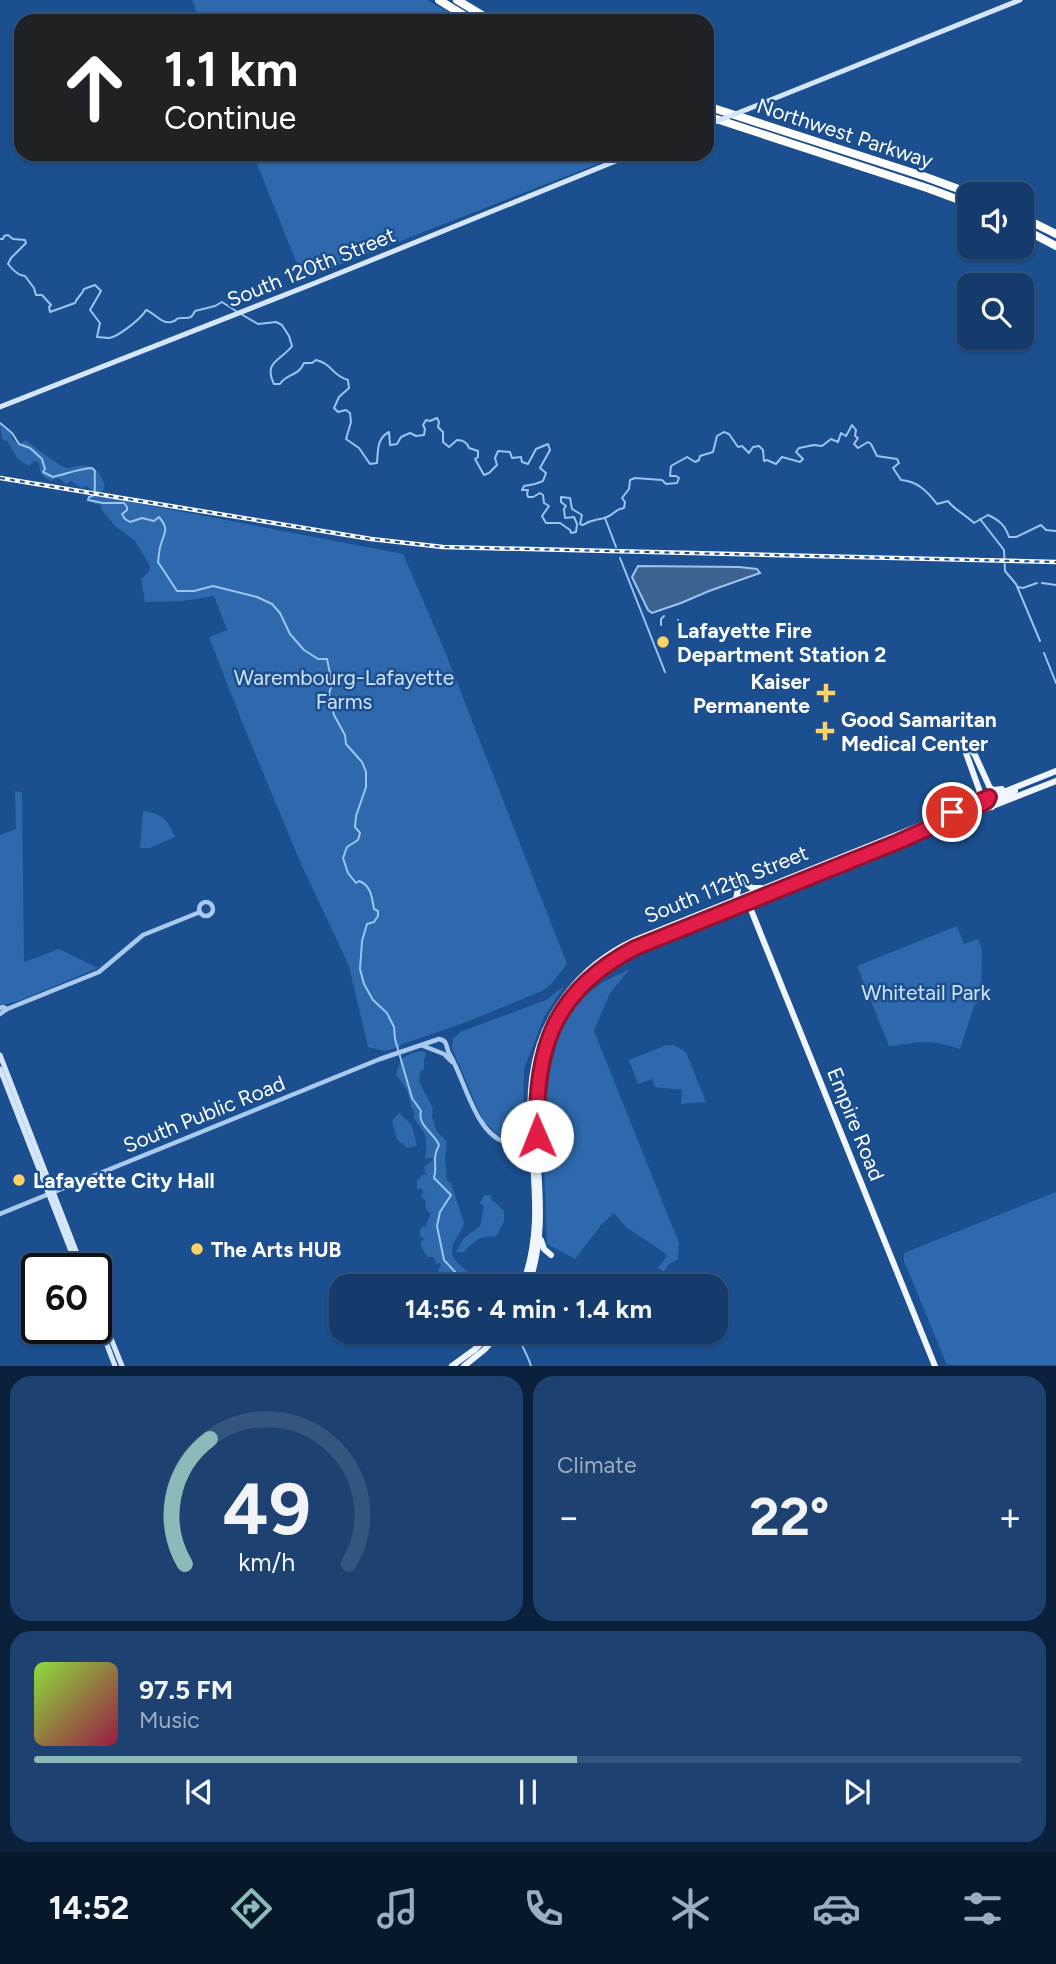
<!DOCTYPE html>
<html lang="en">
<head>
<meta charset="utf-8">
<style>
  body { margin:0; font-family:Figtree,sans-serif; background:#1d4271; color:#f1f3f6; height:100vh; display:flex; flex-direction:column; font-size:26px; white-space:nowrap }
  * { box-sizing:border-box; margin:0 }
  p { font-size:23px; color:#9dadc1 }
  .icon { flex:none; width:38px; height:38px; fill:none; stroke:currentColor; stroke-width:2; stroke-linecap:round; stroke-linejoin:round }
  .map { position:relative; height:1366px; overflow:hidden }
  .panel { display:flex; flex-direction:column; gap:10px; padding:10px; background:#0b203b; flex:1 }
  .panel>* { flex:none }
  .hud { position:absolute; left:14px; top:14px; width:700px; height:147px; border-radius:21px; box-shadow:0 2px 5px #0004,0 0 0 2px #33557e; background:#202124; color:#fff; overflow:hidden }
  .buttons { position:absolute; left:957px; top:182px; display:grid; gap:14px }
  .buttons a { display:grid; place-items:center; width:77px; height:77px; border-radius:14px; background:#143b6b; box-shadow:0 2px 5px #0004,0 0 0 2px #33557e; font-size:35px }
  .speed { position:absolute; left:21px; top:1253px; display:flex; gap:14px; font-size:35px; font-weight:700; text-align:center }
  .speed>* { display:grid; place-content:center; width:91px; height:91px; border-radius:50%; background:#143b6b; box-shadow:0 2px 5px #0004,0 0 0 2px #33557e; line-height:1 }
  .speed .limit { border:4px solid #111; border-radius:10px; background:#fff; color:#111 }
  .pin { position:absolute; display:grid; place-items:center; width:60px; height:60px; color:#fff; margin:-30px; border:4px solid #fff; border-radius:50%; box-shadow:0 2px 7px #0007 }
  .me { position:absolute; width:77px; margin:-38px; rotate:359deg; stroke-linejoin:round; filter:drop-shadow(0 0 5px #0008) }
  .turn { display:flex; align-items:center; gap:24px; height:147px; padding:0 35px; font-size:32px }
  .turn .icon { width:91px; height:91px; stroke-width:2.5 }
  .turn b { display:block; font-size:49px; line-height:60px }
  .big { font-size:52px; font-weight:700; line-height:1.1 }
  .panel .tile { flex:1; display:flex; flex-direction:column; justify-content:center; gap:10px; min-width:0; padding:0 24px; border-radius:21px; background:#1d4271 }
  .panel .dial { align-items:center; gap:0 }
  .dial svg { height:182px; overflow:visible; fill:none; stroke:#33557e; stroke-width:7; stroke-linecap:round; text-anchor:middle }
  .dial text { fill:#f1f3f6; stroke:none }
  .song { display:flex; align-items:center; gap:21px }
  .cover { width:84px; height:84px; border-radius:10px; background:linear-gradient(135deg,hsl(90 70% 55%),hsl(340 70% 35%)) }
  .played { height:7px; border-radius:4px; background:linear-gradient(90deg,#8bbbb9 55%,#33557e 55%) }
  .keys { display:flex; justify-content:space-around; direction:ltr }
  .heat { display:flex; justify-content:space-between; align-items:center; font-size:38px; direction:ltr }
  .panel .tiles { flex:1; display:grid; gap:10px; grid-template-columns:1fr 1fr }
  .tile:last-child { grid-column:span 2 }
  .trip { position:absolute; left:329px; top:1274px; width:399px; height:70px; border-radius:21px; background:#143b6b; box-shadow:0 2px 5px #0004,0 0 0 2px #33557e; font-weight:700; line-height:70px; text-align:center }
  .tabs { display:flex; height:112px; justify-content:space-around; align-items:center; background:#08182b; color:#9dadc1 }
  .tabs .icon { width:49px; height:49px }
  .tabs .active { color:#8bbbb9 }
  .tabs b { font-size:32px; color:#f1f3f6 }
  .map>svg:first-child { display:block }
</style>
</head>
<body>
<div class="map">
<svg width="1056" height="1366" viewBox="0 0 1056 1366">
  <rect width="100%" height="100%" fill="#1b4f8f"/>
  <!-- green -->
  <g fill="#2e69ad">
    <path d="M192,0H427L464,21H200Z"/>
    <path d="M253,154H623L303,279Z"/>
    <path d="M0,425L11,434L12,439L19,445L25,440C34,446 58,466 67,468C69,468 76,467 78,466C95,464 101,472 105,487L101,493L93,491L87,486L82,488L71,481L66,484L60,479L56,478L52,481C42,477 39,473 39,462L34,461L29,466L18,459L7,441L2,439Z"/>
    <path d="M95,495L403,554L444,649L567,964L551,984L542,991L464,1023L400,1045V1047L384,1051L368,1047L349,966L301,864L244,727L209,637L227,630L214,596L183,601L145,602L141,579L149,572L150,566L135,541L114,525L102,510L101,505L92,503L90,497Z"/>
    <path d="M15,791L22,792L24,962L59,949L98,968L21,1000L0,1006V835L16,829Z"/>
    <path d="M143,811C164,815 166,818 175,837L150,848H140Z"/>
    <path d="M957,926L964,944L978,939L982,949L981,1000L974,1006L960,1049C929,1038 918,1043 889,1046L857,966Z"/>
    <path d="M630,969L610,993L594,1031L679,1243L678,1259L668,1265L664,1272L658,1268L667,1256L666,1254L626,1227L614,1213L602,1224L575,1259L547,1244L541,1088L548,1050L571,1006L603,982Z"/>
    <path d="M564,986L544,1017L524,1069L523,1121L516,1134L499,1136L483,1121L452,1048L453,1039L460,1032L546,1000Z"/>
    <path d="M666,1045H674L686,1052L706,1102L681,1104L682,1090L655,1087L652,1079L638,1084L629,1060Z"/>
    <path d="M423,1051L426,1054L424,1060V1069L420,1072L419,1082L433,1108L432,1116L436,1130L447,1142L445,1159L447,1181L451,1183L464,1223C461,1234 448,1245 453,1256C455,1262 464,1268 469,1273L468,1277L474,1286H456L453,1282V1278L450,1279L438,1271L441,1265L440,1263L437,1264L433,1257H427L420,1244L422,1240L425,1239L421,1237L419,1231L422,1227L426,1226L431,1213L426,1210L425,1200L421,1196L423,1193L422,1189H417V1181L423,1174L429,1175L425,1173L424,1167L433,1160L432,1158L425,1159C428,1137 426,1134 413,1117L415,1113L412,1109L407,1090L396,1074L401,1059L412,1053Z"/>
    <path d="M399,1113L412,1125L417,1146L407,1148L397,1139L392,1121Z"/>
    <path d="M1056,1192V1365H947L904,1261V1253Z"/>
    <path d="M484,1195H491L492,1201L495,1202L504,1211V1221L496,1237C480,1235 474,1241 464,1252H456L464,1238L480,1226L484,1207L480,1203Z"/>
  </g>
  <!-- water -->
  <path fill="#3c6290" stroke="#9cc4f0" stroke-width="2" d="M638,566L739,567L757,569L760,573L709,591L681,603L652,613L648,610L632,577Z"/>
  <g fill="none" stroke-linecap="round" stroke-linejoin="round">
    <!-- stream -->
    <g stroke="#9cc4f0" stroke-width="2">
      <path d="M0,239H3L4,236L8,235L13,239L25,240L26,243L11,258L8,264C12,269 18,276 25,276L34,288L36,295H42L51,305L49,307L50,312L75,303C77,297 82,295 84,289L95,285L101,291L90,310L100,323L97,337C101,337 105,338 109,338C118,337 142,318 146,310C155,313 161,324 171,322C180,320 173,318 182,318C190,318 191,319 195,311L215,306L222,302L236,311"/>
      <path d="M241,314L258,324L276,322L282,325L289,336L292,346C281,361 263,361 274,384H280C287,373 298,377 304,363H312L316,360C333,364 331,375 348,380L349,388L339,397L334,408L338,412L346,410L350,413L351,422L346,439L359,448L370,464L377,463C378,450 377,438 389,432L390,445L397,444L401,437L410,433L416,436L424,435L425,429L423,425L426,420L430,421L437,418L439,422L438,427L443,432V442L449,447L457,440C463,440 467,442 469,448L478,451V457L475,459L484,475L489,473L497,465L495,458L498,451L510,452L512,458L521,457L522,462L528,464L536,449L548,444L550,450L540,468L546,473L543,481L535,484L524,486L522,490H528L527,494L528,497H533L540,493L543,495L544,503L549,506L542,516L546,523H560L570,530L571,533L576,532L577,524L574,517L565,518L564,509L566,506L561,502V497L570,498L572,509L582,515L580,524L583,525C594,518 597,521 607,517C615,514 615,509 624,508L625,502L622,498L629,489L630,480L635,478L662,480L666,484L677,483L679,478L676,476H670L671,466L687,457L695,462L699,460L700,456L713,452L717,436L724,432L729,434L738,447L742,446L749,453L753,447L759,446L763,450L764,461L767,460L776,464L782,457L800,462L803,459L796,452L799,448L814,445L822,446L831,439L838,442L841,433L846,436L852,425L856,430L855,436L858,438L854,444L858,448L868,442L871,444L877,456L897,459L899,463L893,468L901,480C917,481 927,491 937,504L948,501C951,507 967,516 974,523L988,515C999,520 1005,525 1009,537H1016L1041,525L1046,530L1056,531"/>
      <path d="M0,423L12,433L19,444L30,448L42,459L45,469L43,472L53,477C66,474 78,469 92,468L95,471C94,479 96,487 94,495L89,497L88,500L103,503H124L127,507V510L122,514L125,519L130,522L142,518L154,521L159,517C169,529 165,531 161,544C159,549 159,556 158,562L177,591H194L213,586L257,597L272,604L280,613L290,634L304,650L318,659H327L332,683L329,694L334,715L345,735L346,744L362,762L366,772V787L356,816L355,827L360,833L358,840L347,847L343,858L348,873L356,883L359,881C371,885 372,898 374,909L378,911V916L374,922L367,924L362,941L360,969L364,984L373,1000L387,1013L394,1027L395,1039L412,1098L421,1111C417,1125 434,1133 439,1145C431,1161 438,1163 434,1178L451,1195L440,1212L437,1226L444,1260L468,1286"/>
      <path d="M605,518L616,547"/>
      <path d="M980,519L1004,550L1005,571L1016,584L1040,641"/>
      <path d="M620,558L665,672"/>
      <path d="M1042,583L1056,585"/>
      <path d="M1018,587L1023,588L1037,583"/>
      <path d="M678,620L679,626"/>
      <path d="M661,625V619L664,616"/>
      <path d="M1044,653L1056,683"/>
      <path d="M517,1332C520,1344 527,1353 531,1366"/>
    </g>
    <!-- tertiary -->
    <g stroke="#a9c9ee" stroke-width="4.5">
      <circle cx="206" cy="909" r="7"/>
      <path d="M0,1008L3,1007L7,1009"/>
      <path d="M0,1014L7,1009L99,972L143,935L200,912"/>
      <path d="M421,1045L444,1054L452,1062"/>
      <path d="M0,1214L380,1059L439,1039C449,1041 445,1047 450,1055C465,1080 475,1133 505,1142C513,1144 523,1142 532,1141"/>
    </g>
    <!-- secondary -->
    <g stroke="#d6e6fa" stroke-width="5">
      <path d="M748,109L1020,0"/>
      <path d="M0,407L315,283L633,154"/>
      <path d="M0,1055L83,1269"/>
      <path d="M0,1069L78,1269"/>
      <path d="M96,1301L122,1366"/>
      <path d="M96,1316L115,1366"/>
    </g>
    <!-- primary -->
    <g stroke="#f0f6ff" stroke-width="6">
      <path d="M968,746L975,755L990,788L994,790L1002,789"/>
      <path d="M968,746L966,753L980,792L973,802"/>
      <path d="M992,807L996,800L1015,791"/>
      <path d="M916,832L958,814"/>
      <path d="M744,882L752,888H761"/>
      <path d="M736,899L738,889L737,879"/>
      <path d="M747,900L935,1366"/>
      <path d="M538,1124L544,1135L556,1140"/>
      <path d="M511,1143L524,1136L528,1125"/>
      <path d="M511,1143C520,1146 528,1148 530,1158"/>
      <path d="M540,1156C541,1145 547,1143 556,1140"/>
      <path d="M541,1240L544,1249L551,1255"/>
      <path d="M522,1286C561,1188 494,1090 565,996C583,972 607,953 635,940L1056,771"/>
      <path d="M528,1286C553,1218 530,1155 537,1087C550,964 650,942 746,904C797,884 847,862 898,842L906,840L1056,781"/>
      <path d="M452,1366L474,1350L493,1332"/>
      <path d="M464,1366L484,1350L501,1332"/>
    </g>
    <!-- motorway -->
    <g stroke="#fff" stroke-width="8">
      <path d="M439,0L473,21"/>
      <path d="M457,0L492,21"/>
      <path d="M707,106L926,177L972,194"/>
      <path d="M707,116L927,188L970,204"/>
      <path d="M1022,217L1056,234"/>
      <path d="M1022,228L1056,246"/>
    </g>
    <!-- rail casing -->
    <g stroke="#fff" stroke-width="4.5">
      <path id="rail" d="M0,478L371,539L443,547L1056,562"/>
    </g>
    <!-- rail -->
    <use href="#rail" stroke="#1b4f8f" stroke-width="2" stroke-dasharray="5" stroke-linecap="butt"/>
    <!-- secondary-bridge -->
    <path stroke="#d6e6fa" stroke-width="5" d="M707,125L748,109"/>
  </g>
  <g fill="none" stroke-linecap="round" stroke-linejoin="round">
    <!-- route casing -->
    <g stroke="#92132f" stroke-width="18">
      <path id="route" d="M537,1136C535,1048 553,991 635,948L898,842L982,804L987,801L989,797L952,812"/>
    </g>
    <!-- route -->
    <use href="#route" stroke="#e11d48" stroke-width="12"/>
  </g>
  <!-- markers -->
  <g fill="#ffd166" stroke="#1b4f8f" stroke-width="2.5">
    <circle cx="663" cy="642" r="7"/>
    <path d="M822.5 682.5h7v7h7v7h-7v7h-7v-7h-7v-7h7z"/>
    <path d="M821.5 720.5h7v7h7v7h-7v7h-7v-7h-7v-7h7z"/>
    <circle cx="19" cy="1180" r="7"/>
    <circle cx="197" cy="1249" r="7"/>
  </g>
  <g text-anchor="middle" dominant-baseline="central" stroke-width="5" stroke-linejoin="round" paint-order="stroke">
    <!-- street labels -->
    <g font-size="21" fill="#fff" stroke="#1b4f8f">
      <text transform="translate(845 133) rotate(18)">Northwest Parkway</text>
      <text transform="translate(311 267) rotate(-22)">South 120th Street</text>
      <text transform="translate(726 884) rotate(-22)">South 112th Street</text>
      <text transform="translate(204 1114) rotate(-22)">South Public Road</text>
      <text transform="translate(856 1124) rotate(68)">Empire Road</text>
    </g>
    <!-- poi labels -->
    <g font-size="21" font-weight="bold" fill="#fff" stroke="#1b4f8f" text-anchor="start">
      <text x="677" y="630">Lafayette Fire<tspan x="677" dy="24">Department Station 2</tspan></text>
      <text x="810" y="681" text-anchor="end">Kaiser<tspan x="810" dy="24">Permanente</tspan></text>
      <text x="841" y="719">Good Samaritan<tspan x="841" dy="24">Medical Center</tspan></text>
      <text x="33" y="1180">Lafayette City Hall</text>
      <text x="211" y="1249">The Arts HUB</text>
    </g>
    <!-- park labels -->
    <g font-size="21" fill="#cfe3fa" stroke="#1b4f8f">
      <text x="344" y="677">Warembourg-Lafayette<tspan x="344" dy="24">Farms</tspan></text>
      <text x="926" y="992">Whitetail Park</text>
    </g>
  </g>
</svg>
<div class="buttons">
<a><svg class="icon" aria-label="sound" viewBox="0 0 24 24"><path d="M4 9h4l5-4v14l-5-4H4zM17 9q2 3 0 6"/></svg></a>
<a><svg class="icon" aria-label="search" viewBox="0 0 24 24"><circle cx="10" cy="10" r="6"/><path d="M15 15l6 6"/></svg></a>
</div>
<div class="speed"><div class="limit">60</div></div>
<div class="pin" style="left:952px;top:812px;background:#d93025"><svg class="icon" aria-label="arrive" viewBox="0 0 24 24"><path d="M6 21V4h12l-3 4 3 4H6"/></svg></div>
<svg class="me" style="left:537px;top:1136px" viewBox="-20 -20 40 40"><circle r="19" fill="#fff"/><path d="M0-13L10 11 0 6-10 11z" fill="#e11d48"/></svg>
<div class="trip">14:56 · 4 min · 1.4 km</div>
<div class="hud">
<div class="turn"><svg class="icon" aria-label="ahead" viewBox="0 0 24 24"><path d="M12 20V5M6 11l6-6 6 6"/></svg><div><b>1.1 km</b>Continue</div></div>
</div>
</div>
<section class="panel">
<div class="tiles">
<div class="tile dial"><svg viewBox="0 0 100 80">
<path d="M14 69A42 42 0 1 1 86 69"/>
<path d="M14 69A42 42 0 0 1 25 14" stroke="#8bbbb9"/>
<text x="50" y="56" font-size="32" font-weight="700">49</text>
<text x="50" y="72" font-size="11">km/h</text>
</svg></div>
<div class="tile"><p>Climate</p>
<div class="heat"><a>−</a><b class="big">22°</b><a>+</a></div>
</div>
<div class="tile">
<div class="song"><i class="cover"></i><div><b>97.5 FM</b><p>Music</p></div></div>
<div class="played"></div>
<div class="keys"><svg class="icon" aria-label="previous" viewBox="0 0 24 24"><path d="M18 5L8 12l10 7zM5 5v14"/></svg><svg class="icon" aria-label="pause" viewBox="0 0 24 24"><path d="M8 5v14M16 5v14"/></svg><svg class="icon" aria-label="next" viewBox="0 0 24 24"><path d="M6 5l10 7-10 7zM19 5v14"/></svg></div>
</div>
</div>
</section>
<nav class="tabs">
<b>14:52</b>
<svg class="icon active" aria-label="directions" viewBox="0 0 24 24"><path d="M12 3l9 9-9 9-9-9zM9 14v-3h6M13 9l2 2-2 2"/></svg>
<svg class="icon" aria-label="music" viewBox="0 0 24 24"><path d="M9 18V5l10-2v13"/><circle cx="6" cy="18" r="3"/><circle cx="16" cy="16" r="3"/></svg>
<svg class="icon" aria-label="phone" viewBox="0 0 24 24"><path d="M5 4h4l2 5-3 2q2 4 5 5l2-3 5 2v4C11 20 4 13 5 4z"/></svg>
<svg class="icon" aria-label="climate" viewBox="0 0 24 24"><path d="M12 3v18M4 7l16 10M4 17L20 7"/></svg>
<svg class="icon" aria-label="car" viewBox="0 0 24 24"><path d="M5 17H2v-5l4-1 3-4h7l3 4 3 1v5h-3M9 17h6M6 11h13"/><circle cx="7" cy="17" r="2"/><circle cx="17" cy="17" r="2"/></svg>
<svg class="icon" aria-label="filters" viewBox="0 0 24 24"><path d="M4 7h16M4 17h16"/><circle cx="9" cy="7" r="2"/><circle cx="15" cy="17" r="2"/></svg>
</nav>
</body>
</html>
